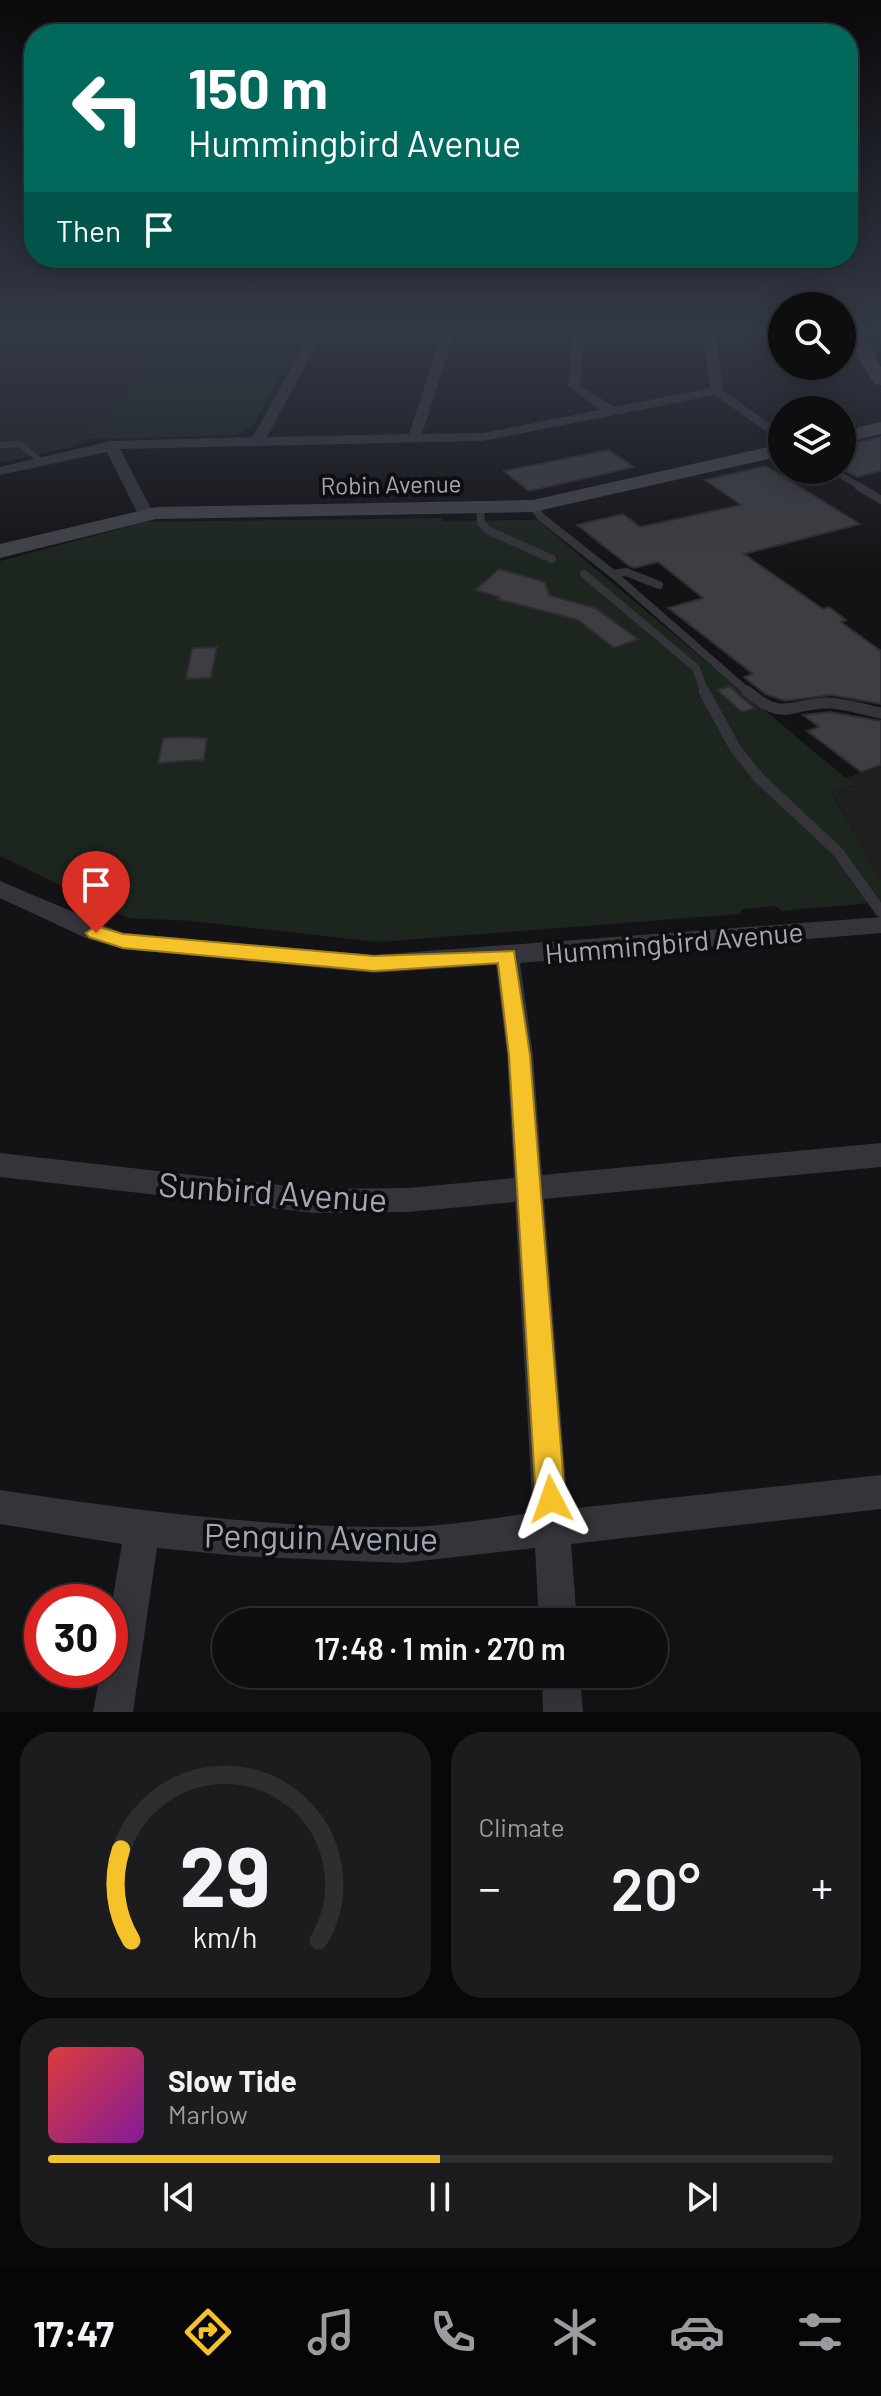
<!DOCTYPE html>
<html lang="en">
<head>
<meta charset="utf-8">
<style>
  body { margin:0; font-family:Barlow,sans-serif; background:#1c1c1e; color:#f1f3f6; height:100vh; display:flex; flex-direction:column; font-size:30px; white-space:nowrap }
  * { box-sizing:border-box; margin:0 }
  p { font-size:26px; color:#9b9c9f }
  .icon { flex:none; width:44px; height:44px; fill:none; stroke:currentColor; stroke-width:2; stroke-linecap:round; stroke-linejoin:round }
  .map { position:relative; height:1712px; overflow:hidden }
  .drawer { display:flex; flex-direction:column; gap:20px; padding:20px; background:#080809; flex:1 }
  .drawer>* { flex:none }
  .top-card { position:absolute; left:24px; top:24px; width:834px; height:244px; border-radius:32px; box-shadow:0 4px 20px #0003,0 0 0 2px #2e2e30; background:#00695c; color:#fff; overflow:hidden }
  .controls { position:absolute; left:768px; top:292px; display:grid; gap:16px }
  .controls a { display:grid; place-items:center; width:88px; height:88px; border-radius:50%; background:#0e0e10; box-shadow:0 4px 20px #0003,0 0 0 2px #2e2e30; font-size:40px }
  .speed { position:absolute; left:24px; top:1584px; display:flex; gap:16px; font-size:40px; font-weight:700; text-align:center }
  .speed>* { display:grid; place-content:center; width:104px; height:104px; border-radius:50%; background:#0e0e10; box-shadow:0 4px 20px #0003,0 0 0 2px #2e2e30; line-height:1 }
  .speed .limit { border:12px solid #d22; background:#fff; color:#111 }
  .pin { position:absolute; display:grid; place-items:center; width:68px; height:68px; color:#fff; margin:-82px -34px; border-radius:50% 50% 50% 0; rotate:-45deg; box-shadow:0 0 8px #0007 }
  .pin .icon { rotate:45deg }
  .me { position:absolute; width:88px; margin:-44px; rotate:356deg; stroke-linejoin:round; filter:drop-shadow(0 0 6px #0008) }
  .turn { display:flex; align-items:center; gap:28px; height:168px; padding:0 32px; font-size:36px }
  .turn .icon { width:104px; height:104px; stroke-width:2.5 }
  .turn b { display:block; font-size:56px; line-height:68px }
  .then { display:flex; align-items:center; height:76px; padding:0 32px; background:#0003; gap:16px; font-size:30px }
  .big { font-size:60px; font-weight:600; line-height:1.1 }
  .drawer .tile { flex:1; display:flex; flex-direction:column; justify-content:center; gap:12px; min-width:0; padding:0 28px; border-radius:32px; background:#1c1c1e }
  .drawer .dial { align-items:center; gap:0 }
  .dial svg { height:208px; overflow:visible; fill:none; stroke:#2e2e30; stroke-width:7; stroke-linecap:round; text-anchor:middle }
  .dial text { fill:#f1f3f6; stroke:none }
  .song { display:flex; align-items:center; gap:24px }
  .cover { width:96px; height:96px; border-radius:12px; background:linear-gradient(135deg,hsl(0 70% 55%),hsl(290 70% 35%)) }
  .played { height:8px; border-radius:4px; background:linear-gradient(90deg,#f6c22a 50%,#2e2e30 50%) }
  .keys { display:flex; justify-content:space-around; direction:ltr }
  .heat { display:flex; justify-content:space-between; align-items:center; font-size:44px; direction:ltr }
  .drawer .tiles { flex:1; display:grid; gap:20px; grid-template-columns:1fr 1fr }
  .tile:last-child { grid-column:span 2 }
  .trip { position:absolute; left:212px; top:1608px; width:456px; height:80px; border-radius:40px; background:#0e0e10; box-shadow:0 4px 20px #0003,0 0 0 2px #2e2e30; font-weight:600; line-height:80px; text-align:center }
  .menu { display:flex; height:128px; justify-content:space-around; align-items:center; background:#060606; color:#9b9c9f }
  .menu .icon { width:56px; height:56px }
  .menu .current { color:#f6c22a }
  .menu b { font-size:36px; color:#f1f3f6 }
  .map>svg:first-child { display:block }
</style>
</head>
<body>
<div class="map">
<svg width="881" height="1712" viewBox="0 0 881 1712">
  <rect width="100%" height="100%" fill="#131315"/>
  <!-- built -->
  <g fill="#1f1f22">
    <path d="M0,327H180L214,328L196,353L156,352L90,439L72,447L0,463Z"/>
    <path d="M881,766V880L831,791L853,786L845,778Z"/>
  </g>
  <!-- green -->
  <g fill="#1d251f">
    <path d="M214,328L303,334L253,426L234,435L90,439L156,352L196,353Z"/>
    <path d="M442,518L443,521L537,520L854,785L831,792L881,880V902L782,911L776,906L743,909L739,914L378,942L191,921L128,918L0,856V561L146,522Z"/>
  </g>
  <!-- building -->
  <g fill="#3d3d42" stroke="#2d2d31" stroke-width="2">
    <path d="M881,437V471L857,477L842,469V446Z"/>
    <path d="M608,450L634,467L529,491L504,471Z"/>
    <path d="M766,466L860,524L744,554L823,609L829,607L846,620L841,622L881,651V704L831,695L785,701L765,694L744,677L753,674L668,608L703,598L658,562L634,568L629,566L577,525L623,514L640,527L741,505L705,480Z"/>
    <path d="M499,569L545,582L549,595L595,608L638,639L614,648L578,620L497,599L499,597L475,590Z"/>
    <path d="M217,647L211,678L186,679L192,648Z"/>
    <path d="M730,686L742,698L755,708L742,712L717,690Z"/>
    <path d="M830,712L881,721V765L861,772L807,731L819,727L803,715Z"/>
    <path d="M181,737L207,738L204,760L158,763L163,738Z"/>
  </g>
  <g fill="none" stroke-linecap="round" stroke-linejoin="round">
    <!-- lane-far2 -->
    <g stroke="#34343a" stroke-width="6">
      <path d="M0,445L20,444L41,461"/>
      <path d="M832,470L862,488"/>
    </g>
    <!-- lane-far1 -->
    <g stroke="#34343a" stroke-width="8">
      <path d="M858,486L881,500"/>
      <path d="M533,506L541,517L613,574L626,572L659,585"/>
      <path d="M480,509L481,523L489,531L552,559"/>
      <path d="M584,574L696,668L705,693"/>
      <path d="M613,574L749,693"/>
    </g>
    <!-- lane -->
    <g stroke="#34343a" stroke-width="11">
      <path d="M704,691L735,748L759,778L838,852L881,912"/>
      <path d="M747,691C785,724 791,702 830,703C847,704 865,710 881,713"/>
    </g>
    <!-- street -->
    <g fill="#34343a" fill-rule="evenodd">
      <path d="M314,327H326L267,437L409,434L444,327H456L422,434L483,433L600,410L568,386L573,327H585L580,385L614,407L710,388L703,327H715L723,390L782,433V443L715,395L483,441L120,449L154,514L146,519L138,514L107,452L0,475V467L111,441L253,437Z"/>
      <path d="M881,327V332L854,331L848,328Z"/>
      <path d="M0,881L123,933L374,955L881,917V933L520,963L533,1055L542,1175L881,1143V1167L544,1199L568,1509L881,1475V1509L571,1544L577,1622H539L535,1548L402,1563L239,1556L157,1548L133,1712H93L101,1670H110V1614L122,1544L0,1524V1490C132,1510 266,1528 400,1527C444,1527 489,1518 533,1513L515,1202L408,1212L314,1213L0,1177V1153L314,1189L408,1188L514,1178L507,1055L496,965L374,973L123,949L88,939L0,898Z"/>
      <path d="M542,1674H580L583,1712H543Z"/>
    </g>
    <!-- secondary -->
    <g fill="#42434a" fill-rule="evenodd">
      <path d="M845,327H861L881,368V385L875,384L861,363Z"/>
      <path d="M881,422V434L842,443V431Z"/>
      <path d="M782,444V456L533,512L156,519L0,558V544L156,507L533,500Z"/>
    </g>
  </g>
  <!-- sky -->
  <linearGradient id="sky" x2="0" y2="1"><stop stop-color="#0a0a0c"/><stop offset="0.58" stop-color="#333946"/><stop offset="1" stop-color="#333946" stop-opacity="0"/></linearGradient>
  <rect width="881" height="567" fill="url(#sky)"/>
  <!-- route -->
  <path fill="#f6c22a" stroke="#a07e1b" stroke-width="2" d="M96,926L123,934L374,956L514,951L530,1055L565,1499L561,1509L551,1513L541,1509L536,1499L509,1055L498,963L374,971L123,948L89,937L86,933Z"/>
  <g text-anchor="middle" dominant-baseline="central" stroke-width="8" stroke-linejoin="round" paint-order="stroke">
    <!-- far-street labels -->
    <g font-size="24" fill="#a4a8b6" stroke="#0e0e10">
      <text transform="translate(391 484) rotate(-1)">Robin Avenue</text>
    </g>
    <!-- street labels -->
    <g font-size="28" fill="#a4a8b6" stroke="#0e0e10">
      <text transform="translate(674 942) rotate(-5)">Hummingbird Avenue</text>
    </g>
    <!-- near-street labels -->
    <g font-size="34" fill="#a4a8b6" stroke="#0e0e10">
      <text transform="translate(273 1191) rotate(4)">Sunbird Avenue</text>
      <text transform="translate(321 1536) rotate(1)">Penguin Avenue</text>
    </g>
  </g>
</svg>
<div class="controls">
<a><svg class="icon" aria-label="search" viewBox="0 0 24 24"><circle cx="10" cy="10" r="6"/><path d="M15 15l6 6"/></svg></a>
<a><svg class="icon" aria-label="layers" viewBox="0 0 24 24"><path d="M12 4l9 5-9 5-9-5zM3 14l9 5 9-5"/></svg></a>
</div>
<div class="speed"><div class="limit">30</div></div>
<div class="pin" style="left:96px;top:933px;background:#d93025"><svg class="icon" aria-label="arrive" viewBox="0 0 24 24"><path d="M6 21V4h12l-3 4 3 4H6"/></svg></div>
<svg class="me" style="left:551px;top:1499px" viewBox="-20 -20 40 40"><path d="M0-17L14 15 0 8-14 15z" fill="#f6c22a" stroke="#fff" stroke-width="4"/></svg>
<div class="trip">17:48 · 1 min · 270 m</div>
<div class="top-card">
<div class="turn"><svg class="icon" aria-label="left" viewBox="0 0 24 24"><path d="M17 20v-9H6M10 6l-5 5 5 5"/></svg><div><b>150 m</b>Hummingbird Avenue</div></div>
<div class="then">Then<svg class="icon" aria-label="arrive" viewBox="0 0 24 24"><path d="M6 21V4h12l-3 4 3 4H6"/></svg></div>
</div>
</div>
<section class="drawer">
<div class="tiles">
<div class="tile dial"><svg viewBox="0 0 100 80">
<path d="M14 69A42 42 0 1 1 86 69"/>
<path d="M14 69A42 42 0 0 1 10 34" stroke="#f6c22a"/>
<text x="50" y="56" font-size="32" font-weight="700">29</text>
<text x="50" y="72" font-size="11">km/h</text>
</svg></div>
<div class="tile"><p>Climate</p>
<div class="heat"><a>−</a><b class="big">20°</b><a>+</a></div>
</div>
<div class="tile">
<div class="song"><i class="cover"></i><div><b>Slow Tide</b><p>Marlow</p></div></div>
<div class="played"></div>
<div class="keys"><svg class="icon" aria-label="previous" viewBox="0 0 24 24"><path d="M18 5L8 12l10 7zM5 5v14"/></svg><svg class="icon" aria-label="pause" viewBox="0 0 24 24"><path d="M8 5v14M16 5v14"/></svg><svg class="icon" aria-label="next" viewBox="0 0 24 24"><path d="M6 5l10 7-10 7zM19 5v14"/></svg></div>
</div>
</div>
</section>
<nav class="menu">
<b>17:47</b>
<svg class="icon current" aria-label="directions" viewBox="0 0 24 24"><path d="M12 3l9 9-9 9-9-9zM9 14v-3h6M13 9l2 2-2 2"/></svg>
<svg class="icon" aria-label="music" viewBox="0 0 24 24"><path d="M9 18V5l10-2v13"/><circle cx="6" cy="18" r="3"/><circle cx="16" cy="16" r="3"/></svg>
<svg class="icon" aria-label="phone" viewBox="0 0 24 24"><path d="M5 4h4l2 5-3 2q2 4 5 5l2-3 5 2v4C11 20 4 13 5 4z"/></svg>
<svg class="icon" aria-label="climate" viewBox="0 0 24 24"><path d="M12 3v18M4 7l16 10M4 17L20 7"/></svg>
<svg class="icon" aria-label="car" viewBox="0 0 24 24"><path d="M5 17H2v-5l4-1 3-4h7l3 4 3 1v5h-3M9 17h6M6 11h13"/><circle cx="7" cy="17" r="2"/><circle cx="17" cy="17" r="2"/></svg>
<svg class="icon" aria-label="filters" viewBox="0 0 24 24"><path d="M4 7h16M4 17h16"/><circle cx="9" cy="7" r="2"/><circle cx="15" cy="17" r="2"/></svg>
</nav>
</body>
</html>
